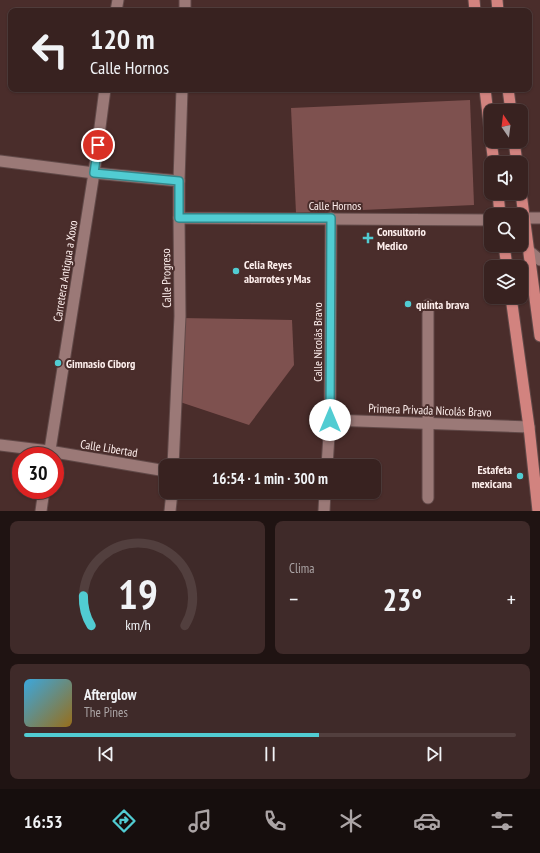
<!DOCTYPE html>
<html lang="es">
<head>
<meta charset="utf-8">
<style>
  body { margin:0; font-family:"PT Sans Narrow",sans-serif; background:#3f2a29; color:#f1f3f6; height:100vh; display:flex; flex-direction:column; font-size:15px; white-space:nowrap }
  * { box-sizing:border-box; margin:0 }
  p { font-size:13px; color:#aba4a5 }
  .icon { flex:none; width:22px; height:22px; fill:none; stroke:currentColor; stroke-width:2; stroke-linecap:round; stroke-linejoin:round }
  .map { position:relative; height:511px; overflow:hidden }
  .sheet { display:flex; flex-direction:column; gap:10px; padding:10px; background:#1f1312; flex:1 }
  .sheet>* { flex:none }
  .banner { position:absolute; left:8px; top:8px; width:524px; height:84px; border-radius:8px; box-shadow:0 1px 3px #0004,0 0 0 1px #523f3e; background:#382220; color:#f1f3f6; overflow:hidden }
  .needle { width:26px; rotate:346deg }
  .controls { position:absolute; left:484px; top:104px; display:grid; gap:8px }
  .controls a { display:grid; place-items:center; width:44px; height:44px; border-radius:8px; background:#382220; box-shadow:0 1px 3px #0004,0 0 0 1px #523f3e; font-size:20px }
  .speed { position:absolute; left:12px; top:447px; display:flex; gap:8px; font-size:20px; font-weight:700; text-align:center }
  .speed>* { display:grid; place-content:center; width:52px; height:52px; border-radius:50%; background:#382220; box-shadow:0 1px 3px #0004,0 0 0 1px #523f3e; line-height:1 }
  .speed .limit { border:6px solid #d22; background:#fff; color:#111 }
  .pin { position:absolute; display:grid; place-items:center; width:34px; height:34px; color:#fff; margin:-17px; border:2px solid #fff; border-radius:50%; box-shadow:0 1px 4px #0007 }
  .me { position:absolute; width:44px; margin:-22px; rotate:0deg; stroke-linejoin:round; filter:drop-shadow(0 0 3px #0008) }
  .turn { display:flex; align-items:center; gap:14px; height:84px; padding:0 16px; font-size:18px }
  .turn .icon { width:52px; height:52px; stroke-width:2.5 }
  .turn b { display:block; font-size:28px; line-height:34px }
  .big { font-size:30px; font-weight:700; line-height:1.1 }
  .sheet .tile { flex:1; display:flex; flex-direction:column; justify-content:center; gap:6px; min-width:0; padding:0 14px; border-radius:8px; background:#3f2a29 }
  .sheet .dial { align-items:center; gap:0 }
  .dial svg { height:104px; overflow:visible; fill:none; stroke:#523f3e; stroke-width:7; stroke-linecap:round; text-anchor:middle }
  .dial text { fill:#f1f3f6; stroke:none }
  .song { display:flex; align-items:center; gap:12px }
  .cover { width:48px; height:48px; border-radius:6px; background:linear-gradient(135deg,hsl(200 70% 55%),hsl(40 70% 35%)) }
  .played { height:4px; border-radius:2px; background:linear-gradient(90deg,#51ccd2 60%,#523f3e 60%) }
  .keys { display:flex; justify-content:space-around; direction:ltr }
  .heat { display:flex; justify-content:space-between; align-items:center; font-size:22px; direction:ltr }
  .sheet .tiles { flex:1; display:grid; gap:10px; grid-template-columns:1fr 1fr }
  .tile:last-child { grid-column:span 2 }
  .trip { position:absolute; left:159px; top:459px; width:222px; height:40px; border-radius:8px; background:#382220; box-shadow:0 1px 3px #0004,0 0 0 1px #523f3e; font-weight:700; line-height:40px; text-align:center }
  .tab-bar { display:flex; height:64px; justify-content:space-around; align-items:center; background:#160e0d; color:#aba4a5 }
  .tab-bar .icon { width:28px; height:28px }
  .tab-bar .selected { color:#51ccd2 }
  .tab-bar b { font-size:18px; color:#f1f3f6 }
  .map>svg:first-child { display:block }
</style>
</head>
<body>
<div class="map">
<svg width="540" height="511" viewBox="0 0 540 511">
  <rect width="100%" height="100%" fill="#4a2d2b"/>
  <!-- green -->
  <g fill="#7e514f">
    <path d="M470,100L474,205L296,213L291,108Z"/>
    <path d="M181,318L292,320L294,365L249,425L177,401Z"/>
  </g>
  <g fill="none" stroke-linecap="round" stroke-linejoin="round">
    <!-- minor casing -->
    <g stroke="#614948" stroke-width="13">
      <g id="minor">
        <path d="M185,11V0"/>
        <path d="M179,181L182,89"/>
        <path d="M529,251L540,260"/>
        <path d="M428,305V498"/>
        <path d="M330,420L529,427"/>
        <path d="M0,445L49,451L166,471"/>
        <path d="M173,466L180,316L179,218"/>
        <path d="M327,466L330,420L331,218"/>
        <path d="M170,511L172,492"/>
        <path d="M324,511L325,492"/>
      </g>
    </g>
    <!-- tertiary casing -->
    <g stroke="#614948" stroke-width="13">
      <g id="tertiary">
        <path d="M116,11L118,0"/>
        <path d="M0,161L94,173L179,181V218L491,220"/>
        <path d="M521,218H540"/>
        <path d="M49,456L94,173L105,89"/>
        <path d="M41,511L44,490"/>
      </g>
    </g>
    <!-- primary casing -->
    <g stroke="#614948" stroke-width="13">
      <g id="primary">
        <path d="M474,0L475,11"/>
        <path d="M497,0L498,11"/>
        <path d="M485,89L491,140"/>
        <path d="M508,89L511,111"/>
        <path d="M491,141L494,163"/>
        <path d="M514,141L517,163"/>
        <path d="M498,193L500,215"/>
        <path d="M521,193L540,336"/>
        <path d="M504,245L507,267"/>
        <path d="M511,297L529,427L538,511"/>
      </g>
    </g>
    <!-- minor -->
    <use href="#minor" stroke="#9b7977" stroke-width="11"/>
    <!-- tertiary -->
    <use href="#tertiary" stroke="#9b7977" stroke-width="11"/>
    <!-- primary -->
    <use href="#primary" stroke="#d2837f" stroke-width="11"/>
  </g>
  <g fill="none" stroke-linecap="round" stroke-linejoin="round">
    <!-- route casing -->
    <g stroke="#358588" stroke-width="10">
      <path id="route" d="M98,145L94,173L179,181V218H331L330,420"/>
    </g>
    <!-- route -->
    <use href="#route" stroke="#51ccd2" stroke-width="7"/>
  </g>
  <!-- markers -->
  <g fill="#51ccd2" stroke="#4a2d2b" stroke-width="1.5">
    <path d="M366 232h4v4h4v4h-4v4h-4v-4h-4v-4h4z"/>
    <circle cx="236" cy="271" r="4"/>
    <circle cx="408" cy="304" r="4"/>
    <circle cx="58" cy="363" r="4"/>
    <circle cx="520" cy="476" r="4"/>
  </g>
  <g text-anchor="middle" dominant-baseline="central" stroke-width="4" stroke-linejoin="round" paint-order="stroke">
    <!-- street labels -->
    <g font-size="12" fill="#feefed" stroke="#4a2d2b">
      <text x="335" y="205">Calle Hornos</text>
      <text transform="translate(65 271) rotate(-81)">Carretera Antigua a Xoxo</text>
      <text transform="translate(166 278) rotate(-91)">Calle Progreso</text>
      <text transform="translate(317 342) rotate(-90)">Calle Nicolás Bravo</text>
      <text transform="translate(430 410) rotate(2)">Primera Privada Nicolás Bravo</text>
      <text transform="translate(109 448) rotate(9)">Calle Libertad</text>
    </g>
    <!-- poi labels -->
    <g font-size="12" font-weight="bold" fill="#feefed" stroke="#4a2d2b" text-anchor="start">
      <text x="377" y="231">Consultorio<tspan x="377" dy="14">Medico</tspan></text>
      <text x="244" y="264">Celia Reyes<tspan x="244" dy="14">abarrotes y Mas</tspan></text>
      <text x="416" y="304">quinta brava</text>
      <text x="66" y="363">Gimnasio Ciborg</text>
      <text x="512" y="469" text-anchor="end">Estafeta<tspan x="512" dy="14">mexicana</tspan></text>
    </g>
  </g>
</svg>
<div class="controls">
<a><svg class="needle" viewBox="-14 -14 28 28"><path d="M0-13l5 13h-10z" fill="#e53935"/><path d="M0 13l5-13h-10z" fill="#aba4a5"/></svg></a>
<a><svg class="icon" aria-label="sound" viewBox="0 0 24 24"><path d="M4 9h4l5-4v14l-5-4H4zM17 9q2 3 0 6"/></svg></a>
<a><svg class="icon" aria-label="search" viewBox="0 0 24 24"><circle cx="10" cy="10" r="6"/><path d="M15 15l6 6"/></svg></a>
<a><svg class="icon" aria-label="layers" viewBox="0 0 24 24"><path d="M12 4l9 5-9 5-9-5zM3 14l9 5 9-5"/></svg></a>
</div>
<div class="speed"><div class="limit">30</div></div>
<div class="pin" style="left:98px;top:145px;background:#d93025"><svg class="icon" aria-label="arrive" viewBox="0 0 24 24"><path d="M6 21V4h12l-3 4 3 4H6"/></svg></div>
<svg class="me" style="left:330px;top:420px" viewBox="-20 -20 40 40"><circle r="19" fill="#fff"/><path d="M0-13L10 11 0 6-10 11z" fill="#51ccd2"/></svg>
<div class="trip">16:54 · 1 min · 300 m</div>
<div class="banner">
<div class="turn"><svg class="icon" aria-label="left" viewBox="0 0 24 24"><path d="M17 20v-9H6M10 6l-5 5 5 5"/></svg><div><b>120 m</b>Calle Hornos</div></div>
</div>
</div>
<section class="sheet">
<div class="tiles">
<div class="tile dial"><svg viewBox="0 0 100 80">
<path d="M14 69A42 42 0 1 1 86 69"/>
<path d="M14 69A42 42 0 0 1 8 46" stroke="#51ccd2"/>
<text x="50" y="56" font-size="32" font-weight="700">19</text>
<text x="50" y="72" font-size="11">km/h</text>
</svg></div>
<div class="tile"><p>Clima</p>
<div class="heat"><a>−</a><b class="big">23°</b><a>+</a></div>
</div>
<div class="tile">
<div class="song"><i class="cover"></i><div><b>Afterglow</b><p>The Pines</p></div></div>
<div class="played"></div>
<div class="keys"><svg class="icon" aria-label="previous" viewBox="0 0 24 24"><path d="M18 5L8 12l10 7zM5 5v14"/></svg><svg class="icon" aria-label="pause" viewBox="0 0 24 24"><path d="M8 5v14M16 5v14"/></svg><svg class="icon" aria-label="next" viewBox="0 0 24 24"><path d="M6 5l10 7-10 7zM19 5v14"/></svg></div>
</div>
</div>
</section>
<nav class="tab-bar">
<b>16:53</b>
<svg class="icon selected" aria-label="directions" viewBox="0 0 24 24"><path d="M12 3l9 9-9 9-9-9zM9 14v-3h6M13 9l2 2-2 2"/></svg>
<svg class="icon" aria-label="music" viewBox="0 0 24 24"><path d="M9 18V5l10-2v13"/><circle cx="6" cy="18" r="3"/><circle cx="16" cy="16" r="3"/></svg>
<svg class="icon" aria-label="phone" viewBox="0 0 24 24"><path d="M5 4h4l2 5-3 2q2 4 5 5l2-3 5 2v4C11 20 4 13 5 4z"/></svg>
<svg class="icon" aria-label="climate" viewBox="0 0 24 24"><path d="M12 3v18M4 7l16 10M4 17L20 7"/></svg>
<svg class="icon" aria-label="car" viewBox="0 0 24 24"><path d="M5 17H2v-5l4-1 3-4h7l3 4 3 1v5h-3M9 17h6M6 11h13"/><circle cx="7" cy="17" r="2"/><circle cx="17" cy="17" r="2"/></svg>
<svg class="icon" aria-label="filters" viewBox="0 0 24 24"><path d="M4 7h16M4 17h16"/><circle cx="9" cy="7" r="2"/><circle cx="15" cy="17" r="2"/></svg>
</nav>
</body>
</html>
